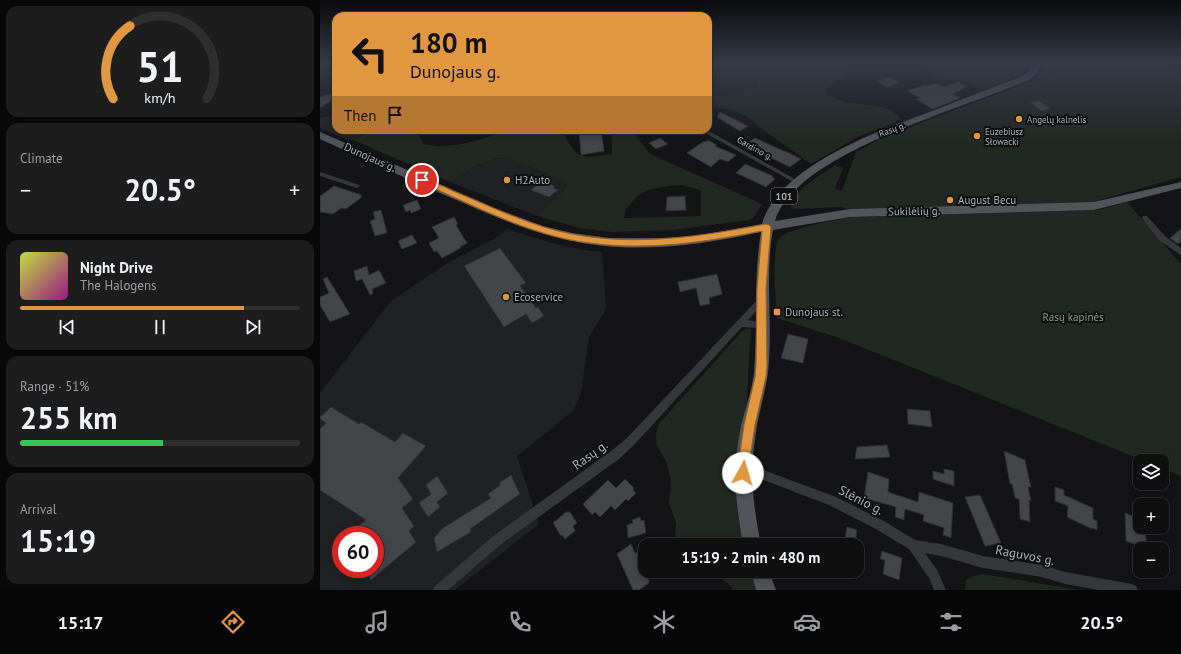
<!DOCTYPE html>
<html lang="en">
<head>
<meta charset="utf-8">
<style>
  body { margin:0; font-family:"PT Sans",sans-serif; background:#1d1d1e; color:#f1f3f6; height:100vh; display:flex; flex-direction:column; font-size:15px; white-space:nowrap }
  * { box-sizing:border-box; margin:0 }
  p { font-size:13px; color:#9b9c9f }
  .icon { flex:none; width:22px; height:22px; fill:none; stroke:currentColor; stroke-width:2; stroke-linecap:round; stroke-linejoin:round }
  .map { position:relative; flex:1; overflow:hidden }
  .sheet { display:flex; flex-direction:column; gap:6px; padding:6px; background:#080809; width:320px }
  .sheet>* { flex:none }
  .hud { position:absolute; left:12px; top:12px; width:380px; height:122px; border-radius:12px; box-shadow:0 2px 10px #0003,0 0 0 1px #2f2f30; background:#e19640; color:#111; overflow:hidden }
  .fabs { position:absolute; left:813px; top:454px; display:grid; gap:8px }
  .fabs a { display:grid; place-items:center; width:36px; height:36px; border-radius:8px; background:#0f0f10; box-shadow:0 2px 10px #0003,0 0 0 1px #2f2f30; font-size:20px }
  .speed { position:absolute; left:12px; top:526px; display:flex; gap:8px; font-size:20px; font-weight:700; text-align:center }
  .speed>* { display:grid; place-content:center; width:52px; height:52px; border-radius:50%; background:#0f0f10; box-shadow:0 2px 10px #0003,0 0 0 1px #2f2f30; line-height:1 }
  .speed .limit { border:6px solid #d22; background:#fff; color:#111 }
  .pin { position:absolute; display:grid; place-items:center; width:34px; height:34px; color:#fff; margin:-17px; border:2px solid #fff; border-radius:50%; box-shadow:0 1px 4px #0007 }
  .me { position:absolute; width:44px; margin:-22px; rotate:6deg; stroke-linejoin:round; filter:drop-shadow(0 0 3px #0008) }
  .turn { display:flex; align-items:center; gap:14px; height:84px; padding:0 12px; font-size:18px }
  .turn .icon { width:52px; height:52px; stroke-width:2.5 }
  .turn b { display:block; font-size:28px; line-height:34px }
  .then { display:flex; align-items:center; height:38px; padding:0 12px; background:#0003; gap:8px; font-size:15px }
  .big { font-size:30px; font-weight:700; line-height:1.1 }
  .sheet .tile { flex:1; display:flex; flex-direction:column; justify-content:center; gap:6px; min-width:0; padding:0 14px; border-radius:12px; background:#1d1d1e }
  .sheet .dial { align-items:center; gap:0 }
  .dial svg { height:104px; overflow:visible; fill:none; stroke:#2f2f30; stroke-width:7; stroke-linecap:round; text-anchor:middle }
  .dial text { fill:#f1f3f6; stroke:none }
  .song { display:flex; align-items:center; gap:12px }
  .cover { width:48px; height:48px; border-radius:6px; background:linear-gradient(135deg,hsl(70 70% 55%),hsl(310 70% 35%)) }
  .played { height:4px; border-radius:2px; background:linear-gradient(90deg,#e19640 80%,#2f2f30 80%) }
  .keys { display:flex; justify-content:space-around; direction:ltr }
  .heat { display:flex; justify-content:space-between; align-items:center; font-size:22px; direction:ltr }
  .charge { height:6px; border-radius:3px; background:linear-gradient(90deg,#34c759 51%,#2f2f30 0) }
  .trip { position:absolute; left:318px; top:538px; width:226px; height:40px; border-radius:12px; background:#0f0f10; box-shadow:0 2px 10px #0003,0 0 0 1px #2f2f30; font-weight:700; line-height:40px; text-align:center }
  .tab-bar { display:flex; height:64px; justify-content:space-around; align-items:center; background:#060606; color:#9b9c9f }
  .tab-bar .icon { width:28px; height:28px }
  .tab-bar .current { color:#e19640 }
  .tab-bar b { font-size:18px; color:#f1f3f6 }
  main { display:flex; flex:1; min-height:0 }
  .map>svg:first-child { display:block }
</style>
</head>
<body>
<main>
<section class="sheet">
<div class="tile dial"><svg viewBox="0 0 100 80">
<path d="M14 69A42 42 0 1 1 86 69"/>
<path d="M14 69A42 42 0 0 1 27 13" stroke="#e19640"/>
<text x="50" y="56" font-size="32" font-weight="700">51</text>
<text x="50" y="72" font-size="11">km/h</text>
</svg></div>
<div class="tile"><p>Climate</p>
<div class="heat"><a>−</a><b class="big">20.5°</b><a>+</a></div>
</div>
<div class="tile">
<div class="song"><i class="cover"></i><div><b>Night Drive</b><p>The Halogens</p></div></div>
<div class="played"></div>
<div class="keys"><svg class="icon" aria-label="previous" viewBox="0 0 24 24"><path d="M18 5L8 12l10 7zM5 5v14"/></svg><svg class="icon" aria-label="pause" viewBox="0 0 24 24"><path d="M8 5v14M16 5v14"/></svg><svg class="icon" aria-label="next" viewBox="0 0 24 24"><path d="M6 5l10 7-10 7zM19 5v14"/></svg></div>
</div>
<div class="tile"><p>Range · 51%</p><b class="big">255 km</b><div class="charge"></div></div>
<div class="tile"><p>Arrival</p><b class="big">15:19</b></div>
</section>
<div class="map">
<svg width="861" height="590" viewBox="0 0 861 590">
  <rect width="100%" height="100%" fill="#141416"/>
  <!-- built -->
  <g fill="#202123" fill-rule="evenodd">
    <path d="M388,62H423L437,86L391,96L388,91Z"/>
    <path d="M16,115V130H52L30,141L0,128V118Z"/>
    <path d="M178,158L190,159L247,182L246,188L217,216L130,182L155,166Z"/>
    <path d="M187,229L225,241L258,249L282,252L286,309L269,337L261,393L254,410L197,456L219,524L135,590H0V393L71,301L129,262L176,238ZM21,535H55V569H21Z"/>
  </g>
  <!-- green -->
  <g fill="#212821" fill-rule="evenodd">
    <path d="M423,62H533L528,66L526,74L506,88L507,94C527,110 565,98 580,118L577,122L539,136L491,164L439,127C424,111 409,108 388,107V93L391,97L438,86Z"/>
    <path d="M598,62H710L707,70L703,75L665,89H658L647,81L618,78L611,74Z"/>
    <path d="M725,62H761L716,79L721,73Z"/>
    <path d="M763,62H838L861,78V177L769,203L526,209L522,207L475,209L471,208C472,191 503,173 516,165L523,168L515,189L522,191L536,152L566,136Z"/>
    <path d="M52,130H96L103,144C134,151 163,138 193,130C206,127 227,130 242,130C257,160 260,159 292,154V130H311L330,154L442,204L433,218L428,220L353,230L292,232L260,228L217,216L246,188L247,182L190,159L178,158L155,166L130,182L33,140ZM362,185L381,190V216L304,218L306,208C312,205 313,198 319,195C329,187 350,186 362,185Z"/>
    <path d="M807,202L861,264V476L842,468V461H825L519,338L457,318C456,302 451,251 459,239C466,228 520,219 534,217L778,210Z"/>
    <path d="M426,329H431C429,354 428,378 427,402C424,449 410,499 424,545H355L356,523L349,503L351,482L347,463L337,446L336,436L338,425L423,330Z"/>
    <path d="M391,571H431L437,590H412V587Z"/>
    <path d="M662,574L759,590H645L646,580L654,576Z"/>
  </g>
  <!-- building -->
  <g fill="#434549" stroke="#2e2f31">
    <path d="M570,77L579,83L567,87L557,81Z"/>
    <path d="M639,82L647,87L632,94L640,98L613,109L596,99L600,98L587,91L605,85L607,86L617,83L624,87Z"/>
    <path d="M16,92V98L0,108V97Z"/>
    <path d="M720,101L730,109L721,111L710,102Z"/>
    <path d="M400,112L428,126L420,131L397,117Z"/>
    <path d="M259,130H281L284,151L261,155Z"/>
    <path d="M340,138L348,144L336,149L329,143Z"/>
    <path d="M435,138L464,151H465L481,159L470,167L424,145Z"/>
    <path d="M388,140L397,145L395,146L416,155L408,162L400,159L391,167L367,153L384,141L386,142Z"/>
    <path d="M425,164L453,176L452,177L455,179L446,187L416,173Z"/>
    <path d="M221,181L235,186L233,188L238,190L229,197L211,190Z"/>
    <path d="M14,186L42,195L40,196L42,197L26,209L21,208L13,214L0,212V196Z"/>
    <path d="M365,196L366,210L346,211L347,197Z"/>
    <path d="M97,200L101,209L91,213L90,210L86,212L83,205Z"/>
    <path d="M61,210L67,233L55,236L50,221L55,219L53,212Z"/>
    <path d="M134,217L138,224L136,225L147,243L140,247L141,248L122,258L117,251L114,252L109,243L119,238L112,227Z"/>
    <path d="M861,229V241L858,244L850,238Z"/>
    <path d="M92,235L97,243L82,249L78,241Z"/>
    <path d="M180,248L206,283L200,286L216,308L218,307L224,316L212,323L206,314L184,327L144,266Z"/>
    <path d="M47,266L49,275L59,270L66,283L52,289L53,294L50,295L42,279L36,281L34,271Z"/>
    <path d="M397,274L402,294L389,298L390,304L380,306L376,288L360,292L358,282Z"/>
    <path d="M7,277L30,314L10,322L0,305V297L9,293L3,279Z"/>
    <path d="M468,334L488,339L483,363L461,358Z"/>
    <path d="M11,407L39,424L41,422L75,442L83,433L106,446L78,478L93,499L82,508L94,526L89,531L96,542L51,580L45,569H55V535H43L38,526L46,520L0,490V429L6,423L0,419V417Z"/>
    <path d="M587,409L610,411L612,427L588,424Z"/>
    <path d="M567,445L570,457L535,459L537,447Z"/>
    <path d="M684,451L705,460L711,487H708L711,501L709,500L710,522L700,519L699,499L695,498L692,484H690Z"/>
    <path d="M624,469L634,471V486L613,479V471L624,474Z"/>
    <path d="M548,472L569,479L568,492L598,502L599,492L633,503L631,538L623,535L624,528L603,521L604,515L585,509L584,520L575,517L576,507L544,498Z"/>
    <path d="M191,475L200,494L150,529L151,532L117,552L114,538L123,528L171,498L168,494L180,485L179,483Z"/>
    <path d="M117,476L128,493L117,502L120,507L108,517L99,503L111,494L106,485Z"/>
    <path d="M305,479L314,488L313,490L316,493L308,501L306,499L295,510L291,506L280,517L275,512L272,515L263,504L288,480L296,488Z"/>
    <path d="M735,487L744,490V495L773,508V519L777,521V530L772,528V529L747,517L748,506L735,501Z"/>
    <path d="M660,495L681,543L665,546L645,497Z"/>
    <path d="M246,512H250L257,523L253,526L255,531L245,539L242,535L241,536L233,523Z"/>
    <path d="M805,513L820,519V527H825L827,549L806,541Z"/>
    <path d="M320,517L321,521L324,520L326,533L308,538L307,525L313,523L312,520Z"/>
    <path d="M527,527L537,530L535,545H524Z"/>
    <path d="M311,544L315,553L325,550V571H328L329,583L319,590H313L297,554Z"/>
    <path d="M562,551L582,558L579,580L563,574L565,560L560,559Z"/>
  </g>
  <g fill="none" stroke-linecap="round" stroke-linejoin="round">
    <!-- minor -->
    <g fill="#35373a" fill-rule="evenodd">
      <path d="M380,130H387L482,183L481,184H477Z"/>
      <path d="M0,172L39,185L40,186L37,188L0,176Z"/>
      <path d="M823,216H827L846,237L861,248V255L840,241L823,220L822,218Z"/>
      <path d="M442,297L445,298L446,300L445,302L428,320L445,323L446,325L445,327L442,328L422,327L314,445L299,459L180,545L128,590H113L115,586L172,537L291,451L306,439L439,298Z"/>
      <path d="M423,468H438L516,497L562,520L595,540L621,544L663,556L722,565L745,572L812,584L816,586L818,590H779L745,584L722,577L663,568L621,556L605,553L617,570L626,590H614L609,578L589,549L554,528L509,505L438,478H423L419,477L418,473L419,469Z"/>
    </g>
    <!-- primary -->
    <g fill="#525459" fill-rule="evenodd">
      <path d="M3,62H14L0,68V63Z"/>
      <path d="M713,62H721L718,72L709,80C681,91 652,102 624,112C576,131 471,168 455,221L530,209L774,202L861,182V188L774,210L530,217L453,230C445,273 452,317 449,361C448,386 439,409 436,433C429,474 433,504 441,545H423C416,503 412,473 420,431C424,411 432,392 434,372C438,325 433,278 441,232C386,244 331,252 276,245C228,239 184,221 141,202C93,182 47,160 0,139V132L177,209L223,226L252,233L290,238H341L376,236L442,224C459,165 563,129 615,110C644,98 674,87 703,76L710,71Z"/>
      <path d="M431,571H449L456,590H436Z"/>
    </g>
  </g>
  <!-- sky -->
  <linearGradient id="sky" x2="0" y2="1"><stop stop-color="#0b0b0c"/><stop offset="0.43" stop-color="#343a47"/><stop offset="1" stop-color="#343a47" stop-opacity="0"/></linearGradient>
  <rect width="861" height="145" fill="url(#sky)"/>
  <!-- route -->
  <path fill="#e19640" stroke="#92622a" d="M102,178C112,181 123,186 133,191C158,201 183,213 209,222C287,251 367,239 446,224L449,225L451,227L446,288L447,366L446,377L435,425L427,477L423,479L419,477L417,473L424,425L435,377L436,366L437,288L442,231C385,242 328,251 270,243C210,236 154,205 99,182L98,180Z"/>
  <!-- markers -->
  <g fill="#e19640" stroke="#0f0f11" stroke-width="1.5">
    <circle cx="699" cy="119" r="4"/>
    <circle cx="657" cy="136" r="4"/>
    <circle cx="187" cy="180" r="4"/>
    <circle cx="630" cy="200" r="4"/>
    <circle cx="186" cy="297" r="4"/>
    <rect x="453" y="308" width="8" height="8" rx="2"/>
  </g>
  <g text-anchor="middle" dominant-baseline="central" stroke-width="4" stroke-linejoin="round" paint-order="stroke">
    <!-- far-poi labels -->
    <g font-size="9" fill="#a7adb5" stroke="#0f0f11" text-anchor="start">
      <text x="707" y="119">Angelų kalnelis</text>
      <text x="665" y="131">Euzebiusz<tspan x="665" dy="10">Słowacki</tspan></text>
    </g>
    <!-- far-street labels -->
    <g font-size="9" fill="#a7adb5" stroke="#0f0f11">
      <text transform="translate(572 129) rotate(-20)">Rasų g.</text>
      <text transform="translate(435 148) rotate(29)">Gardino g.</text>
    </g>
    <!-- shield labels -->
    <rect fill="#0f0f11" stroke="#797e84" stroke-width="1" x="451" y="188" width="26" height="16" rx="3"/>
    <g font-size="10" font-weight="bold" fill="#a7adb5">
      <text x="464" y="196">101</text>
    </g>
    <!-- street labels -->
    <g font-size="11" fill="#a7adb5" stroke="#0f0f11">
      <text transform="translate(50 157) rotate(24)">Dunojaus g.</text>
      <text transform="translate(594 211) rotate(-1)">Sukilėlių g.</text>
    </g>
    <!-- poi labels -->
    <g font-size="11" fill="#a7adb5" stroke="#0f0f11" text-anchor="start">
      <text x="195" y="180">H2Auto</text>
      <text x="638" y="200">August Becu</text>
      <text x="194" y="297">Ecoservice</text>
      <text x="465" y="312">Dunojaus st.</text>
    </g>
    <!-- park labels -->
    <g font-size="11" fill="#829e80" stroke="#0f0f11">
      <text x="753" y="317">Rasų kapinės</text>
    </g>
    <!-- near-street labels -->
    <g font-size="13" fill="#a7adb5" stroke="#0f0f11">
      <text transform="translate(270 455) rotate(-36)">Rasų g.</text>
      <text transform="translate(541 500) rotate(27)">Slėnio g.</text>
      <text transform="translate(705 555) rotate(11)">Raguvos g.</text>
    </g>
  </g>
</svg>
<div class="fabs">
<a><svg class="icon" aria-label="layers" viewBox="0 0 24 24"><path d="M12 4l9 5-9 5-9-5zM3 14l9 5 9-5"/></svg></a>
<a>+</a>
<a>−</a>
</div>
<div class="speed"><div class="limit">60</div></div>
<div class="pin" style="left:102px;top:180px;background:#d93025"><svg class="icon" aria-label="arrive" viewBox="0 0 24 24"><path d="M6 21V4h12l-3 4 3 4H6"/></svg></div>
<svg class="me" style="left:423px;top:473px" viewBox="-20 -20 40 40"><circle r="19" fill="#fff"/><path d="M0-13L10 11 0 6-10 11z" fill="#e19640"/></svg>
<div class="trip">15:19 · 2 min · 480 m</div>
<div class="hud">
<div class="turn"><svg class="icon" aria-label="left" viewBox="0 0 24 24"><path d="M17 20v-9H6M10 6l-5 5 5 5"/></svg><div><b>180 m</b>Dunojaus g.</div></div>
<div class="then">Then<svg class="icon" aria-label="arrive" viewBox="0 0 24 24"><path d="M6 21V4h12l-3 4 3 4H6"/></svg></div>
</div>
</div>
</main>
<nav class="tab-bar">
<b>15:17</b>
<svg class="icon current" aria-label="directions" viewBox="0 0 24 24"><path d="M12 3l9 9-9 9-9-9zM9 14v-3h6M13 9l2 2-2 2"/></svg>
<svg class="icon" aria-label="music" viewBox="0 0 24 24"><path d="M9 18V5l10-2v13"/><circle cx="6" cy="18" r="3"/><circle cx="16" cy="16" r="3"/></svg>
<svg class="icon" aria-label="phone" viewBox="0 0 24 24"><path d="M5 4h4l2 5-3 2q2 4 5 5l2-3 5 2v4C11 20 4 13 5 4z"/></svg>
<svg class="icon" aria-label="climate" viewBox="0 0 24 24"><path d="M12 3v18M4 7l16 10M4 17L20 7"/></svg>
<svg class="icon" aria-label="car" viewBox="0 0 24 24"><path d="M5 17H2v-5l4-1 3-4h7l3 4 3 1v5h-3M9 17h6M6 11h13"/><circle cx="7" cy="17" r="2"/><circle cx="17" cy="17" r="2"/></svg>
<svg class="icon" aria-label="filters" viewBox="0 0 24 24"><path d="M4 7h16M4 17h16"/><circle cx="9" cy="7" r="2"/><circle cx="15" cy="17" r="2"/></svg>
<b>20.5°</b>
</nav>
</body>
</html>
